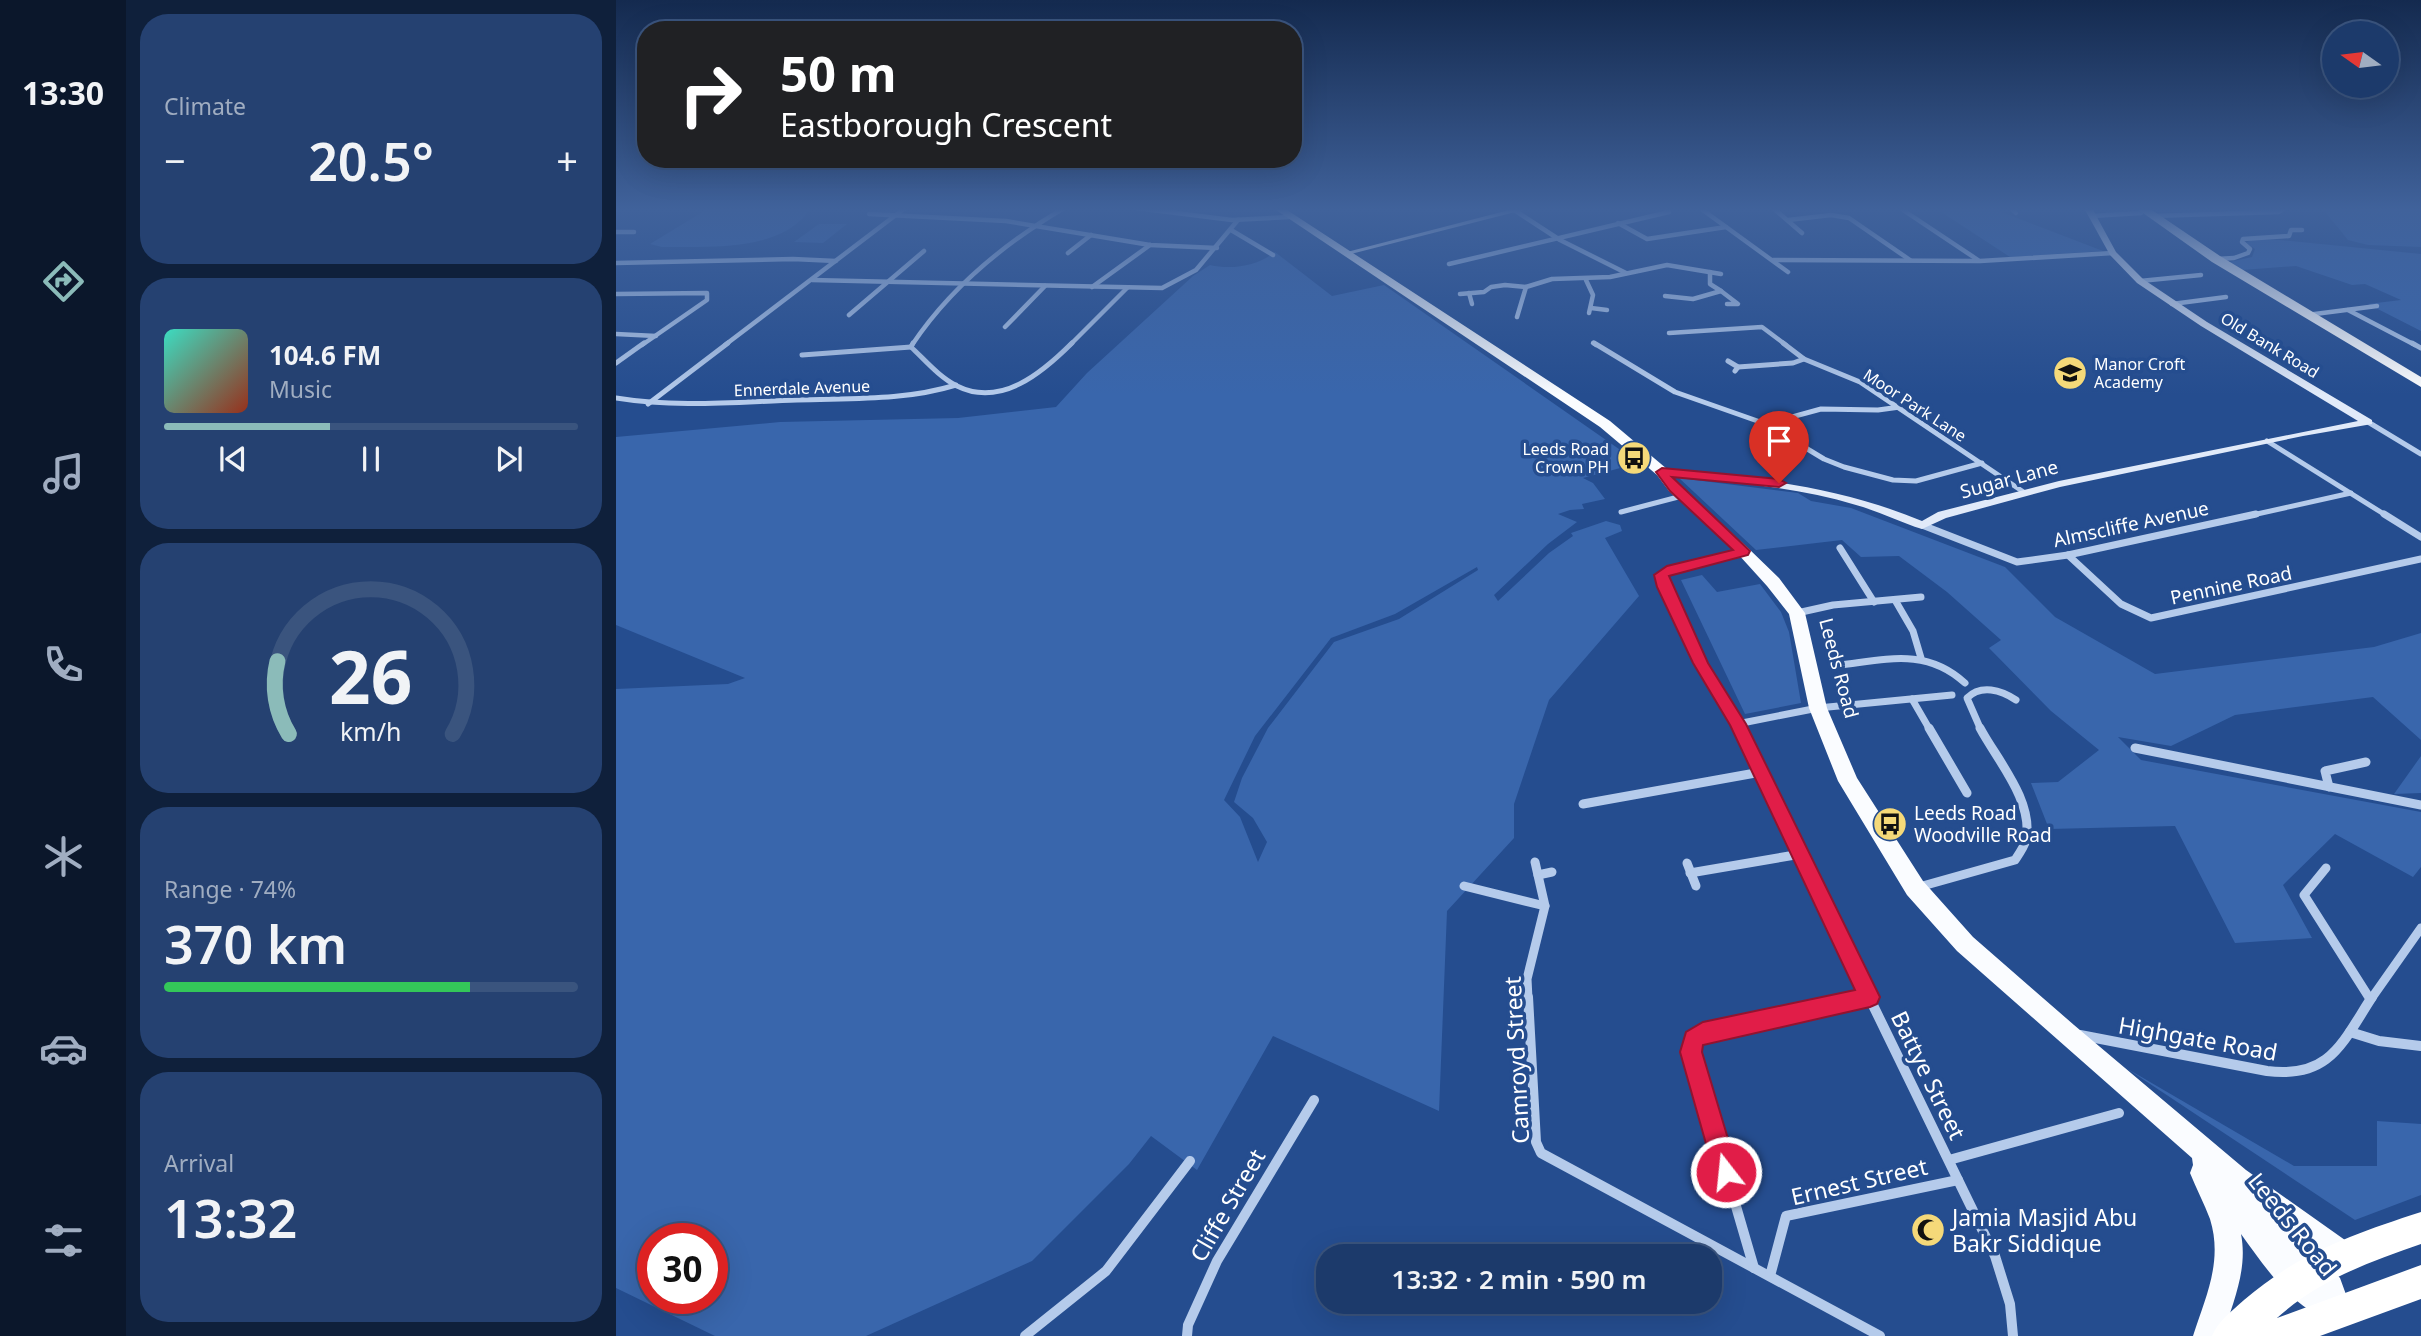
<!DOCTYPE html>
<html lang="en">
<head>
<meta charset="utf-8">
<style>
  body { margin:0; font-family:"Noto Sans",sans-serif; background:#254171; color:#f1f3f6; height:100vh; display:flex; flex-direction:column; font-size:26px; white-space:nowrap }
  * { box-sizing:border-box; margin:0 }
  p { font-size:23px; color:#a0adc1 }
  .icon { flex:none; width:38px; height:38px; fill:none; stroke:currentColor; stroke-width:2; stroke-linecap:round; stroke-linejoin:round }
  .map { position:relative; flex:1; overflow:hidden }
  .drawer { display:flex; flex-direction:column; gap:14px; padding:14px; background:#0f203b; width:490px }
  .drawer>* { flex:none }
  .guide { position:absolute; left:21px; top:21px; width:665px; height:147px; border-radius:28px; box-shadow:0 7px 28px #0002,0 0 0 2px #3a547e; background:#202124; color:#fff; overflow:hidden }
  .needle { width:46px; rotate:284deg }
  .fabs { position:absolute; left:1706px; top:21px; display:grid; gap:14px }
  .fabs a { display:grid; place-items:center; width:77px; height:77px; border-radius:50%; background:#1c3a6b; box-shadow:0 7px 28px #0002,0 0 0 2px #3a547e; font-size:35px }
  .speed { position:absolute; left:21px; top:1223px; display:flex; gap:14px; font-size:35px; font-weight:700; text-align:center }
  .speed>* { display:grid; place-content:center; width:91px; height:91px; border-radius:50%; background:#1c3a6b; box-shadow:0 7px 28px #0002,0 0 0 2px #3a547e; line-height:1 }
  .speed .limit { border:10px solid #d22; background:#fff; color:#111 }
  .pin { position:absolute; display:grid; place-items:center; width:60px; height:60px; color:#fff; margin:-72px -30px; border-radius:50% 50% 50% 0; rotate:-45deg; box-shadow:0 0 7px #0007 }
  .pin .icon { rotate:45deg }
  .me { position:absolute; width:77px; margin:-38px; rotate:344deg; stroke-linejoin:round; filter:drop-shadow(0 0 5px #0008) }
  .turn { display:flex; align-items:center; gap:24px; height:147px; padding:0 28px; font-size:32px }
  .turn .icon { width:91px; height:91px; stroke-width:2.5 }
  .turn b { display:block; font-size:49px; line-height:60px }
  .big { font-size:52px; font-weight:600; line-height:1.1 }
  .drawer .tile { flex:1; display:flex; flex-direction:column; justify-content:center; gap:10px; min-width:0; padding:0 24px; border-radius:28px; background:#254171 }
  .drawer .dial { align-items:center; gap:0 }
  .dial svg { height:182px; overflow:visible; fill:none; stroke:#3a547e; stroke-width:7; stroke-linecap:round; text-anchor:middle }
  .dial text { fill:#f1f3f6; stroke:none }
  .song { display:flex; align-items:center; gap:21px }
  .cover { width:84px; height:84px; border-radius:10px; background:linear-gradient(135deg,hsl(170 70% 55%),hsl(10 70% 35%)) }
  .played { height:7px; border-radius:4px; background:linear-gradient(90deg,#8bbbb9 40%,#3a547e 40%) }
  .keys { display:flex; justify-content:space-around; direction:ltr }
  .heat { display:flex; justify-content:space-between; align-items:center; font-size:38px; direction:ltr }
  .charge { height:10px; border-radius:5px; background:linear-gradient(90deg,#34c759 74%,#3a547e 0) }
  .trip { position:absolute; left:700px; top:1244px; width:406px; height:70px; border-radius:28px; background:#1c3a6b; box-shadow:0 7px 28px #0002,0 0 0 2px #3a547e; font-weight:600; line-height:70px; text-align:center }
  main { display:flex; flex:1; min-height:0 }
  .dock { display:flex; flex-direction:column; width:126px; justify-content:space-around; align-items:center; background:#0b172b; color:#a0adc1 }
  .dock .icon { width:49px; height:49px }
  .dock .on { color:#8bbbb9 }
  .dock b { font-size:32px; color:#f1f3f6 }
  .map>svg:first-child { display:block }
</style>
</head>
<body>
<main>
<nav class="dock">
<b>13:30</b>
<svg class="icon on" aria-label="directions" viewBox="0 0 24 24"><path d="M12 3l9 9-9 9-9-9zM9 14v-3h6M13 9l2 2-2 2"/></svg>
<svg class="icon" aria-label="music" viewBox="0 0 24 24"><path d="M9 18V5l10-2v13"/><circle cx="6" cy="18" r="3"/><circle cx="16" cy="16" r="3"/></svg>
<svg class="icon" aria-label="phone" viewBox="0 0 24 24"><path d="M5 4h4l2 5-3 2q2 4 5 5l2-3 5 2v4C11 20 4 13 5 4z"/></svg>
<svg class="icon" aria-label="climate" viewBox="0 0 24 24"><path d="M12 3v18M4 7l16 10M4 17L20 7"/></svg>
<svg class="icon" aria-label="car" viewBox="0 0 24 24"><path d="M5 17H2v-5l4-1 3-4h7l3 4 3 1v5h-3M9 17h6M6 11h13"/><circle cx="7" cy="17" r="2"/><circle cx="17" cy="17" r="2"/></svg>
<svg class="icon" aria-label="filters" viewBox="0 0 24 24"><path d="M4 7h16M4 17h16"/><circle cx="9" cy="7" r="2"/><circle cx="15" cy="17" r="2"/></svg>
</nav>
<section class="drawer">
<div class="tile"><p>Climate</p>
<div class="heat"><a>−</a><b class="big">20.5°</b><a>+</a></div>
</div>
<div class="tile">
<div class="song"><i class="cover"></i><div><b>104.6 FM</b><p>Music</p></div></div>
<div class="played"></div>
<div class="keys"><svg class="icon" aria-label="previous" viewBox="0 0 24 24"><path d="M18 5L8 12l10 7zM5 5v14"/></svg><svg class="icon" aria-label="pause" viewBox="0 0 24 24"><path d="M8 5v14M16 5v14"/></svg><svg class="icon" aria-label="next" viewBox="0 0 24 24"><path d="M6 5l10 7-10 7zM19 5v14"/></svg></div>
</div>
<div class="tile dial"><svg viewBox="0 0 100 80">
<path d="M14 69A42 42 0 1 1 86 69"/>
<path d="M14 69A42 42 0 0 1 9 37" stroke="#8bbbb9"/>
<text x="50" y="56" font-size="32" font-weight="700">26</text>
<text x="50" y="72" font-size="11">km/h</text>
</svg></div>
<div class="tile"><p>Range · 74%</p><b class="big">370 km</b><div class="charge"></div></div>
<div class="tile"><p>Arrival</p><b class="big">13:32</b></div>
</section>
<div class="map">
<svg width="1805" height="1336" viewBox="0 0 1805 1336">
  <rect width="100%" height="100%" fill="#254d8f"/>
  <!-- green -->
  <g fill="#3966ac" fill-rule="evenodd">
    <path d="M93,208H195C166,253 92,246 46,247L34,244Z"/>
    <path d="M1319,208H1375L1487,251L1394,257Z"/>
    <path d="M1706,208H1805V247L1752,245L1732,240Z"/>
    <path d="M203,224H231L207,243L178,242Z"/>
    <path d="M1636,239L1664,240L1805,254V331L1752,304L1785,300L1749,284L1736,285L1680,266L1626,270L1613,262L1636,257L1639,249L1630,243Z"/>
    <path d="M659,252L716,296L768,285L1023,463L967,478L977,483L989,499L966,504L968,509L954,510L942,514L961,522L932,544L878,595L882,601L933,553L957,536L955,533L990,521L1004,525L1006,531L989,538L1023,596L933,700L898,804V838L831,911L823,1111L657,1036L581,1170L535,1136L513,1164L416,1261L250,1336H99L0,1288V689L112,684L129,678L0,625V437L164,422L342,418L440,407L471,373L577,276L594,265C616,270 641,266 659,252ZM861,567L862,570L783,619L718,642L652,728L626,778L618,802L637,818L651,842L642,862L624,817L608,800L639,736L715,638L779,614ZM37,1239H96V1298H37Z"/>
    <path d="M1063,478L1182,493L1195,501L1235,508L1389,567L1439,617L1539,674L1758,647L1805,633V740L1757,697L1619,715L1555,746L1502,737L1525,760L1805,812V867L1797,877L1719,834L1667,885L1696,938L1619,943L1559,826L1433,829L1415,783L1442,782L1483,750L1435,711L1373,648L1385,640L1331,592L1283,556L1245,557L1226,540L1140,550Z"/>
    <path d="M1086,575L1101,592L1144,584L1165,612L1173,632L1185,703L1129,714L1065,580Z"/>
    <path d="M1805,756V793L1778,794Z"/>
    <path d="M1510,1068L1678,1166H1761V1121L1805,1124V1195L1739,1220Z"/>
  </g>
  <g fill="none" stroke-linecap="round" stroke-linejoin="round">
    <!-- street-far4 -->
    <g stroke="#b5cbeb" stroke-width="4.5">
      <path d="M520,208L616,220L673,217"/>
      <path d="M895,208L944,240L1010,273"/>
      <path d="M1084,208L1172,272"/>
      <path d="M1157,208L1186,233"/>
      <path d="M1284,208L1362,260"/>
      <path d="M1395,208L1400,213"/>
      <path d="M253,214L390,221L534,245L601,248"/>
      <path d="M1476,216L1525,213"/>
      <path d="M1536,216L1663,212L1669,208"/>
      <path d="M1172,220L1215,215L1233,218L1294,260"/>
      <path d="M1002,223L1031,239L1110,227"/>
      <path d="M615,230L657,255"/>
      <path d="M0,232H18"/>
      <path d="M452,253L475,235"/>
      <path d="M1600,259L1618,258L1632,253L1634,249L1626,242L1627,239L1673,236L1675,230H1686"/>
      <path d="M1157,260L1364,261L1497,253"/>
      <path d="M0,263L177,259L220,261"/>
      <path d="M833,264L1053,212"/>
      <path d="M196,280L546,288L580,270L622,220"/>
      <path d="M970,280L977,295L973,313"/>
      <path d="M1524,281L1585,275"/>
      <path d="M476,287L534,245"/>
      <path d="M1105,291L1122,304H1111"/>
      <path d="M853,293L856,304"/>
      <path d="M0,294L91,293V300L26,345"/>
      <path d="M844,294L868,292L875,287L889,285L910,287L936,279L994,277L1051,265L1105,274"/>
      <path d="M1049,296L1077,299L1105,291L1094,284V272"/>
      <path d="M1556,304L1610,297"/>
      <path d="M975,308L991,310"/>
      <path d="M1732,310L1799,345"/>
      <path d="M233,315L308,251"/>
      <path d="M1691,315L1761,306"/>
      <path d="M901,317L910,287"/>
      <path d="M389,327L429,286"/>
      <path d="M1053,333L1146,327L1170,345"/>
      <path d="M0,334L40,336"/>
      <path d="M977,343L980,345"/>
      <path d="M109,345L289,208"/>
      <path d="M296,345C334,288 389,243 448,208"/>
      <path d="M454,345L511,288"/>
    </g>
    <!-- street-far3 -->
    <g stroke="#b5cbeb" stroke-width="5">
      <path d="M297,343L295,347C309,360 323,377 341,386C385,408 427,372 456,343"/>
      <path d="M978,343L1059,392L1150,424L1208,459L1228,467L1277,480L1300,481L1366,463"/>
      <path d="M1167,343L1188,359L1244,382L1409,493"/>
      <path d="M1796,343L1805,348"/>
      <path d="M186,355L295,347"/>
      <path d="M1112,361L1122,367L1119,371"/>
      <path d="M0,363L28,343"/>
      <path d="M1122,367L1177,363L1188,359"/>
      <path d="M0,398C61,408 120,402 181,400C235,398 288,401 340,385"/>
      <path d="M32,404L112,343"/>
      <path d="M1752,422L1805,454"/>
      <path d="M1150,424L1205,409L1262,410L1284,407"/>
      <path d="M1651,441L1771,516"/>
      <path d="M1005,512L1066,496"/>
      <path d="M1632,516L1735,493"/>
    </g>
    <!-- street-far2 -->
    <g stroke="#b5cbeb" stroke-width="7">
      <path d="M1768,514L1805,537"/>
      <path d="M1306,525L1401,562L1452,555L1640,514"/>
      <path d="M1224,548L1258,602"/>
      <path d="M1452,555L1505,604L1535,618L1805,559"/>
      <path d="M1279,600L1297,631L1305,658"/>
      <path d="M1181,613L1217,605L1305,597"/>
      <path d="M1225,665C1272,659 1311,648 1349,683"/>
      <path d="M1296,699L1314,730"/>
      <path d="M1121,724L1202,708L1336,695"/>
      <path d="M1124,730L1085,663L1048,587L1045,574L1127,551"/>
      <path d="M1365,730L1351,698C1365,684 1385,690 1400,700"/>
    </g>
    <!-- street-far1 -->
    <g stroke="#b5cbeb" stroke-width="9">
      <path d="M1123,728L1254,999"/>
      <path d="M1313,728L1351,793"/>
      <path d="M1519,748L1805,805"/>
      <path d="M1713,787L1709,771L1750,762"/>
      <path d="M967,804L1145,772"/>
      <path d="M1071,863L1080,886"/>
      <path d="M1710,868L1688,895L1754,999"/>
      <path d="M1074,873L1185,854"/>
      <path d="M922,875L936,872"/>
      <path d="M848,886L929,906"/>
      <path d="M1303,887L1399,860C1403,854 1408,847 1410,840C1418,801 1381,760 1364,728"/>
      <path d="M912,999L911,979L929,906L919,862"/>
      <path d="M1245,999L1254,997"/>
      <path d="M1755,999L1805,928"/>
    </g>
    <!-- street -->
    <g stroke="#b5cbeb" stroke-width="10">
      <path d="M912,997L920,1142L925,1153L1264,1336"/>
      <path d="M1253,997L1379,1256L1394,1304L1397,1336"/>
      <path d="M1734,1032L1763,1041L1805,1046"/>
      <path d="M1464,1035L1651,1071C1714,1079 1726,1043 1756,997"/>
      <path d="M1333,1160L1503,1113"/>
      <path d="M1138,1268L1075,1052L1077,1039L1087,1033L1253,997"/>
      <path d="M1154,1276L1170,1216L1342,1180"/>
      <path d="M409,1336L490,1271L574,1161"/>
      <path d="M571,1336L572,1325L601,1261L698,1100"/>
    </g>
    <!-- secondary -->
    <g fill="#e1eaf9" fill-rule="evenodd">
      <path d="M901,208H915L731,255L727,253Z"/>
      <path d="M1468,208H1476L1500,252L1527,279L1591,322L1756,420V424L1687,436L1444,487L1330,518L1306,529C1283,522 1262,511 1240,505C1177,486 1111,482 1046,475L1040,472L1046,469C1135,477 1222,486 1306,521L1322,512L1443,481L1742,421L1585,326L1521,283L1494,255Z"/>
    </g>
    <!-- primary -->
    <path fill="#fafcff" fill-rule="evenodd" d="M657,208H668L994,421L1051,469L1063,485L1132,548L1163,578L1189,613L1211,708L1241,778L1307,881L1357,937L1458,1025L1630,1170L1736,1245L1740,1255L1736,1265L1726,1269L1699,1252L1724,1278L1736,1311L1732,1321L1722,1325C1676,1307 1653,1273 1625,1234C1632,1270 1617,1301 1607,1336H1577C1590,1296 1607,1261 1594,1219C1588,1203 1580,1188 1574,1173L1577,1165L1576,1158L1341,951L1291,895L1222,781L1193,708L1173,614L1151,586L1122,554L1053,491L1041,475L984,427Z"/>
    <!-- highway -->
    <g fill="#fff" fill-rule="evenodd">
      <path d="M1520,208H1533L1604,256L1805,377V387L1596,262Z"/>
      <path d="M1805,1212V1244C1753,1262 1703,1280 1661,1318L1805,1265V1299L1704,1336H1596C1603,1320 1615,1312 1628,1300C1683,1253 1737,1234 1805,1212Z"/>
    </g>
  </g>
  <!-- sky -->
  <linearGradient id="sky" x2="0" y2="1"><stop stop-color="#142a4f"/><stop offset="0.53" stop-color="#40629b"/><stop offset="1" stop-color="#40629b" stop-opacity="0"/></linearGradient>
  <rect width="1805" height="395" fill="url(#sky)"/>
  <!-- route -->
  <path fill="#e11d48" stroke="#92132f" stroke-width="2" d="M1046,468L1163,479L1170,483L1163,487L1056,477L1134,551L1132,555L1053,576L1092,663L1130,724L1264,997L1261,1004L1254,1007L1087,1045L1086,1052L1122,1172L1119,1181L1110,1184L1102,1181L1098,1172L1064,1052L1070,1032L1087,1022L1239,990L1114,725L1077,663L1041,587L1038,575L1051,566L1117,550L1054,491L1040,472Z"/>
  <!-- icons -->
  <defs>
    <g id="school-disc" transform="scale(1.75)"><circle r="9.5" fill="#f5d979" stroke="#254d8f"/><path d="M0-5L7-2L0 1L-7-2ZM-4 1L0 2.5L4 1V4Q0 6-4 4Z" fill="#111"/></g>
    <g id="bus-disc" transform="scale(1.75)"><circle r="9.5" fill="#f5d979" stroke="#254d8f"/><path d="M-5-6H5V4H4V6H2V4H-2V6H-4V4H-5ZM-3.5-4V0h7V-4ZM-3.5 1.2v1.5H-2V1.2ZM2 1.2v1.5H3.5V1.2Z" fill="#111"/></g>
    <g id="mosque-disc" transform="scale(1.75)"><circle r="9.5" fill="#f5d979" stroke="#254d8f"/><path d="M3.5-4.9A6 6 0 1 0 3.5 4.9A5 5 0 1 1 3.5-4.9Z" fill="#111"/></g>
  </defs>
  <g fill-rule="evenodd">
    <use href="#school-disc" x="1454" y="373"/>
    <use href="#bus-disc" x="1018" y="458"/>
    <use href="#bus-disc" x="1274" y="824"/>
    <use href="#mosque-disc" x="1312" y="1230"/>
  </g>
  <g text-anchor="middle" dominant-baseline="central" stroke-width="7" stroke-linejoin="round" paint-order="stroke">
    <!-- far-street labels -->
    <g font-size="16" fill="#fff" stroke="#254d8f">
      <text transform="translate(1654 345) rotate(31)">Old Bank Road</text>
      <text transform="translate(186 388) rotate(-2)">Ennerdale Avenue</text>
      <text transform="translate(1299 405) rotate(33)">Moor Park Lane</text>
    </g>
    <!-- far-poi labels -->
    <g font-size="16" fill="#fff" stroke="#254d8f" text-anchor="start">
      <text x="1478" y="364">Manor Croft<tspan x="1478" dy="18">Academy</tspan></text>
      <text x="993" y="449" text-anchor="end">Leeds Road<tspan x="993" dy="18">Crown PH</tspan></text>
    </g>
    <!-- street labels -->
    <g font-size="19" fill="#fff" stroke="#254d8f">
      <text transform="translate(1393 479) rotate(-15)">Sugar Lane</text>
      <text transform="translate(1515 524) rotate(-12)">Almscliffe Avenue</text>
      <text transform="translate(1615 585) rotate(-12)">Pennine Road</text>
      <text transform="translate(1223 668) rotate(75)">Leeds Road</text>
    </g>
    <!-- poi labels -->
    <g font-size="19" fill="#fff" stroke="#254d8f" text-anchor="start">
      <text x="1298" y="813">Leeds Road<tspan x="1298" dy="22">Woodville Road</tspan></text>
    </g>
    <!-- near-street labels -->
    <g font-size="23" fill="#fff" stroke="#254d8f">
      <text transform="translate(1582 1038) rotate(10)">Highgate Road</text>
      <text transform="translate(900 1060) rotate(-93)">Camroyd Street</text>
      <text transform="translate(1313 1075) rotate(64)">Battye Street</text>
      <text transform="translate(1243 1181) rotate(-13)">Ernest Street</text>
      <text transform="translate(611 1205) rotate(-60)">Cliffe Street</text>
      <text transform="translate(1677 1224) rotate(51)">Leeds Road</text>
    </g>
    <!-- near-poi labels -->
    <g font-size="23" fill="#fff" stroke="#254d8f" text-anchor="start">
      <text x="1336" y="1217">Jamia Masjid Abu<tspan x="1336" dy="26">Bakr Siddique</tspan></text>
    </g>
  </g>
</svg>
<div class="fabs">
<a><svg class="needle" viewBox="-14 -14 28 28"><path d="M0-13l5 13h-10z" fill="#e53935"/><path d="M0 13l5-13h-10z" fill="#a0adc1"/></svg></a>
</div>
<div class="speed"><div class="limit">30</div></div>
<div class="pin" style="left:1163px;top:483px;background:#d93025"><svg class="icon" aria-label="arrive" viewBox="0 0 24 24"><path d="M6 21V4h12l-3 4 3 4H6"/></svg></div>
<svg class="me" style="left:1110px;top:1172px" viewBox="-20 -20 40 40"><circle r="17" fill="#e11d48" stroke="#fff" stroke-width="3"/><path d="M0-11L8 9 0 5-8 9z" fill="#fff"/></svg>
<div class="trip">13:32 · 2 min · 590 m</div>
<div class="guide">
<div class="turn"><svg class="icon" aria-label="right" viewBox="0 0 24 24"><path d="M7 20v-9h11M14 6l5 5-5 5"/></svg><div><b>50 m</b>Eastborough Crescent</div></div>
</div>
</div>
</main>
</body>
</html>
